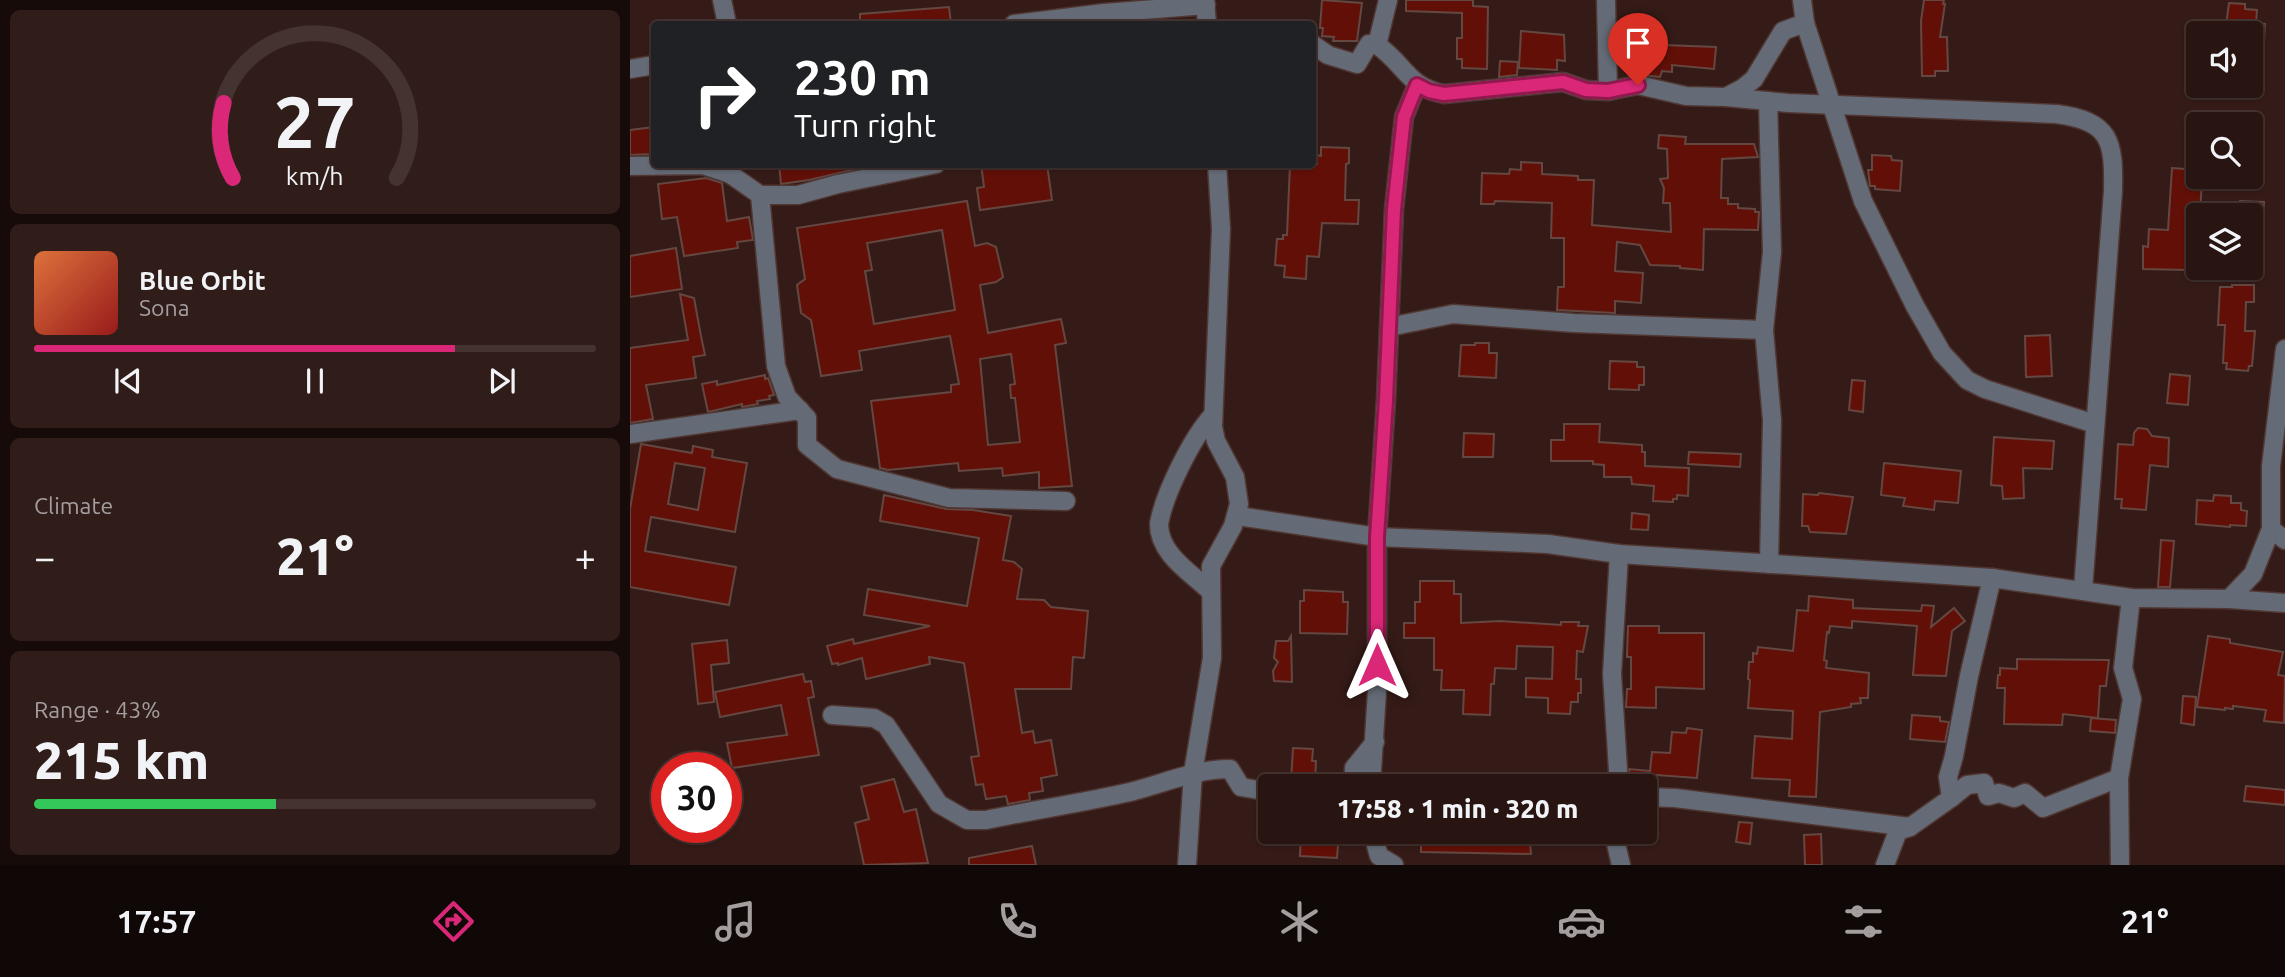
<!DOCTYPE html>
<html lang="en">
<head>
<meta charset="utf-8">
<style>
  body { margin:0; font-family:Ubuntu,sans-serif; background:#301d1a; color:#f1f3f6; height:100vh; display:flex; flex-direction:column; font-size:26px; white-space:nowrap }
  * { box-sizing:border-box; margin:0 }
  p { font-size:23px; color:#a59e9f }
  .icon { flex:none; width:38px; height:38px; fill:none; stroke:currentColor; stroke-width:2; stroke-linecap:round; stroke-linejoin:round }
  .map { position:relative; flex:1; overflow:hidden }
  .sheet { display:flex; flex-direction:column; gap:10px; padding:10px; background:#160b09; width:630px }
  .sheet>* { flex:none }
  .hud { position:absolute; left:21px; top:21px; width:665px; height:147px; border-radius:7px; box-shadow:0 2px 5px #0004,0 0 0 2px #443331; background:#202124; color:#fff; overflow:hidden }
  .fabs { position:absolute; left:1556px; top:21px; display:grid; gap:14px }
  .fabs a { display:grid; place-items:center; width:77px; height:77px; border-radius:7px; background:#281411; box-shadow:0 2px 5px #0004,0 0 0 2px #443331; font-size:35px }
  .speed { position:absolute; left:21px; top:752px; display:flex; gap:14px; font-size:35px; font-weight:700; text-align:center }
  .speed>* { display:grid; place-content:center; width:91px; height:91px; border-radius:50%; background:#281411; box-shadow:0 2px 5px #0004,0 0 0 2px #443331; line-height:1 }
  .speed .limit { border:10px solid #d22; background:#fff; color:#111 }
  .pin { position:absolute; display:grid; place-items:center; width:60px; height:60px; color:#fff; margin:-72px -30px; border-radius:50% 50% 50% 0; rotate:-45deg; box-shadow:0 0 7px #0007 }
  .pin .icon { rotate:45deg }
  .me { position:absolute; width:77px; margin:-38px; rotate:0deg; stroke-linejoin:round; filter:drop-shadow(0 0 5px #0008) }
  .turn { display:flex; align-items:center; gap:24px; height:147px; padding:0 28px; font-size:32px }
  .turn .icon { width:91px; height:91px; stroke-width:2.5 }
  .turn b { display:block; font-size:49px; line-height:60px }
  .big { font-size:52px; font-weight:800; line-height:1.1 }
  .sheet .tile { flex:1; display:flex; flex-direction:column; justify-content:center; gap:10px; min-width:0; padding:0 24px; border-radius:10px; background:#301d1a }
  .sheet .dial { align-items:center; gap:0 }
  .dial svg { height:182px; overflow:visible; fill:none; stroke:#443331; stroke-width:7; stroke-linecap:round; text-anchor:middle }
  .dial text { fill:#f1f3f6; stroke:none }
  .song { display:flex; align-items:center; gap:21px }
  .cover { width:84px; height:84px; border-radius:10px; background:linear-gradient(135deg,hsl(20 70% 55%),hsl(0 70% 35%)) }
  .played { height:7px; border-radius:4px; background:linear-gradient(90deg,#db2777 75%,#443331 75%) }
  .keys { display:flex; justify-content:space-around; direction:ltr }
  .heat { display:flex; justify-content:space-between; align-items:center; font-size:38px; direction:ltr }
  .charge { height:10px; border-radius:5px; background:linear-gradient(90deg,#34c759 43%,#443331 0) }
  .trip { position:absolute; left:628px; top:774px; width:399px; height:70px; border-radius:7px; background:#281411; box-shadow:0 2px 5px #0004,0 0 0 2px #443331; font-weight:800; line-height:70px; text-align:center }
  .tab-bar { display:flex; height:112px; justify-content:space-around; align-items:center; background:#100807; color:#a59e9f }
  .tab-bar .icon { width:49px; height:49px }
  .tab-bar .current { color:#db2777 }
  .tab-bar b { font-size:32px; color:#f1f3f6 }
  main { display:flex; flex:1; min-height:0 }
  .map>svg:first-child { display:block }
</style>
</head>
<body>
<main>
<section class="sheet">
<div class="tile dial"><svg viewBox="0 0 100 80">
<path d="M14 69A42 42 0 1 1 86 69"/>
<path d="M14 69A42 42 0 0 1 10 36" stroke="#db2777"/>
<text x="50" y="56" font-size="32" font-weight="700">27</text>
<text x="50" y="72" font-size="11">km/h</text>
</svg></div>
<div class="tile">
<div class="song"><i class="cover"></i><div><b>Blue Orbit</b><p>Sona</p></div></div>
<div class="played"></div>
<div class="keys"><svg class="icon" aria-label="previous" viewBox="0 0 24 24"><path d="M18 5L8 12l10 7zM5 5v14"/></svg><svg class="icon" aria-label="pause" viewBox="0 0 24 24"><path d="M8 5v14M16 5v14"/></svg><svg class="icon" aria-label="next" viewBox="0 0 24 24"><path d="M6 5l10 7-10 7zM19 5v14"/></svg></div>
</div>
<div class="tile"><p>Climate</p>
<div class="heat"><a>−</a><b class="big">21°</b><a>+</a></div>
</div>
<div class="tile"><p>Range · 43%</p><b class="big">215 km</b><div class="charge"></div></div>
</section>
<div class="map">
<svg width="1655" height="865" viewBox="0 0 1655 865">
  <rect width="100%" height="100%" fill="#351b17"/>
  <!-- building -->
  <g fill="#621007" stroke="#644741" stroke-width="2" fill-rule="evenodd">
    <path d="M692,0L732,3L727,41H703L704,37L692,36L693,28H690Z"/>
    <path d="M776,0H843V6L858,7L857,69L832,68V59H827V38H832V13L776,11Z"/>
    <path d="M1294,0H1314L1313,4H1315L1310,37H1317L1318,71H1305V76H1292L1291,21Z"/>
    <path d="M1599,3L1615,4V9L1627,10L1626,23L1635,24L1634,42L1620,41V33H1595Z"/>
    <path d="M319,7L321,24H230V14Z"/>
    <path d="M891,31L934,35L935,61L927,60V70L889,68Z"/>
    <path d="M1006,44L1086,47L1084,69L1042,65V72L1032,71L1030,77L1013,75L1014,66H1004Z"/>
    <path d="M870,61L888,62L887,75L869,77Z"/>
    <path d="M24,127V154L0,155V130Z"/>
    <path d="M1029,135L1056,137L1055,144H1124L1128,157L1092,159L1091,198H1098V204H1108V208L1125,209V212H1129L1128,230L1074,229L1073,270L1050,268V266L1020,265L1010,245L987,242L985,271L1013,273L1011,303L985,301V313L927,310L928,287H934V238H921L922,203L865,201L864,204H851L852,173L879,174L880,169L891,170V162L912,163V174L948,176V180H964L962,225L1041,232L1040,203H1033L1034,188L1030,179L1038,178L1037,149L1028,148Z"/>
    <path d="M691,147L719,148V163L716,164L715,200H729L728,224L692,223L689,257L677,256L676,279L654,277L655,266L645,265L647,239H653V235H657L660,164H687V155L691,156Z"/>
    <path d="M1242,155L1261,156L1262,160L1272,161L1270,191L1245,189V186H1240L1238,170H1242Z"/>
    <path d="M149,164H231V168L179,180L151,184Z"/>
    <path d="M351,164H417L422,200L350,210L347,188L354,187Z"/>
    <path d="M1542,168L1568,170V177H1572L1570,215H1568V224L1560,223L1557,270L1513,269V246L1518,247L1519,229L1538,230Z"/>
    <path d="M76,178L92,183L97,221L119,217L123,240L107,242L108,248L54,256L47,217L32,219L28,184Z"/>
    <path d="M337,201L345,246L357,243L366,247L373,277L366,282L350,285L358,333L431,319L436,343L425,345L442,486L409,488V472L373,476L372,468L329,471L328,463L258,470L250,468L241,401L321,392V385L329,384L320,336L229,351L232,370L191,376L181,320L171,313L167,285L175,279L167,228ZM312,230L325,310L244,324L235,271L242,270L237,243ZM381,354L385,384L380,385L381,398H385L390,442L358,445L350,359Z"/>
    <path d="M1610,201L1634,202L1632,246H1620V215H1609Z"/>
    <path d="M46,248L52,289L0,297V256Z"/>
    <path d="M1602,285H1624V302H1616L1615,331H1625L1622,366H1619L1618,371L1596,369L1597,363H1593L1595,325H1588L1590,287H1602Z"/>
    <path d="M50,294L64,298L71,336L75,355L63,357L66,378L16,385L23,419L0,423V348L58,340Z"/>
    <path d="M1420,335L1422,376L1396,377L1395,336Z"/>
    <path d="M845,343H859V353H867L866,378L829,376L831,345H845Z"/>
    <path d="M980,361L1007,362V367H1014V385H1009V390L979,389Z"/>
    <path d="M1540,374L1560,376L1558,405L1537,403Z"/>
    <path d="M135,375V379L138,378L144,395L139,396L140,399L127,401L128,404L112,407V404L78,412L72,384L87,381V385Z"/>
    <path d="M1222,380L1235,381L1233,412L1219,410Z"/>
    <path d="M934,424H970L969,442L1012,445V452H1015V466L1059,468L1058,496L1047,495V499H1043V502L1023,501L1024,486L1002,484L1001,477H974V465L963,464V461H921V440H934Z"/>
    <path d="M1508,428L1517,429L1522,436L1539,438L1538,467L1520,465L1516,510L1491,508L1492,499H1485L1488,444L1503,445L1504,433Z"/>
    <path d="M834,433L864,434L863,457H833Z"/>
    <path d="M1364,437L1424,441L1422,469L1393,468L1394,498L1373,499L1372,486L1361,485Z"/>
    <path d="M11,444L62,453L63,446L83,450L82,457L117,463L105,532L21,517L15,551L106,567L99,605L0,587V509ZM45,463L75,468L68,510L38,504Z"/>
    <path d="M1059,452L1111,454L1110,467L1058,464Z"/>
    <path d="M1254,463L1331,471L1328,503L1305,501L1304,510L1273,506L1275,498L1251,495Z"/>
    <path d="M1189,493L1223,497L1216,534L1180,532L1178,526H1172L1173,494L1188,495Z"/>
    <path d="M254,495L316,509L343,510L381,516L373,560L384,562L392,569L387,599L414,600L421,607L458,611L454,658L443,657L441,689H385L392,733L403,731L405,743L421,740L427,775L411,778L413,791L399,793L400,800L378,804L376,796L356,799L353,784L346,785L341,757L349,756L334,663L299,657L300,664L236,679L232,658L208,665V663L202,664L197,646L223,639L224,644L300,626L234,615L238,589L337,606L349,538L250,521Z"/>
    <path d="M1584,495L1601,496V503H1611V510L1617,511L1616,526L1600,525V527L1566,524L1567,500L1583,501Z"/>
    <path d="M1002,513L1019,515L1018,530L1001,529Z"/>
    <path d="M1531,540L1544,541L1540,587H1528Z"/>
    <path d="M790,581H824V594H831V623L870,621L931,625V622H949L948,626H958L953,652L947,651L946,679H951V693H948V702H941L940,714L918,713V698L896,697V678L922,679L923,647L887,646L886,669L865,668L864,684H861L860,715L833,714L834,690H811L812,670H804V638H774V623H785V602H790Z"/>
    <path d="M674,590L713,592V602H718L717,634L670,633V601H674Z"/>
    <path d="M1179,596L1223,600V608L1291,611L1292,605L1304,606L1301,627L1324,608L1335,621L1322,631L1316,676L1283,675L1287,626L1222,621V628L1200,626L1199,633L1197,632L1194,660L1197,661L1196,668L1239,673L1238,698H1230L1231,703L1221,704V707L1190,712L1186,797L1159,796L1160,780L1122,778L1125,736L1162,739L1163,711L1118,708L1120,680L1118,679L1119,662H1123V653L1127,654L1128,647L1163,651L1167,610L1178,611Z"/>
    <path d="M998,626H1029V633H1074V689L1026,687V708L996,707L997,689H1001V657H997Z"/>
    <path d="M661,636L662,682L644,681L643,671L648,662L644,658L646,641H658Z"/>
    <path d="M1578,636L1600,639V643L1653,652L1648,675L1655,676L1654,723L1634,721L1636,710L1603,706V709L1595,708V710L1567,707Z"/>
    <path d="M97,640L99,663L81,665L84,702L68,704L62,644Z"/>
    <path d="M1387,659L1479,660L1476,686H1470L1468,718L1433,714L1432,725L1374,724L1375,688H1367L1368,675H1370V668L1387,669Z"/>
    <path d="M173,674L175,682L181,681L184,697L178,698L189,755L102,768L97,743L157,735L151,705L90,717L85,692Z"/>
    <path d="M1553,696L1566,697L1564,725L1551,723Z"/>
    <path d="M1282,715L1310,717V721L1319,722L1315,742L1280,739Z"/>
    <path d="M1461,718L1486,720L1485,733L1460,731Z"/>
    <path d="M1057,728L1072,730L1067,778L1027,775L1026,786L1005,785L1000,778L999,769L1020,771L1022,752L1040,753L1042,732L1056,733Z"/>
    <path d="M663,748L683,749L682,761H686L685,783L661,782Z"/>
    <path d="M264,779L274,812L286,809L298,863L234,865L225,823L239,819L231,787Z"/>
    <path d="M1616,786L1655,790V805L1614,801Z"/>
    <path d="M1109,822L1122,823L1120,844L1106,842Z"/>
    <path d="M671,831L709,833L707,858L670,856Z"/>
    <path d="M791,831H899L901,854L791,852Z"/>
    <path d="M1191,834L1192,865H1175L1174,835Z"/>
    <path d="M402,846L406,865H339V858Z"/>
  </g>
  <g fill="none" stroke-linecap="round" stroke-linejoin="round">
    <!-- minor casing -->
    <g stroke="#503733" stroke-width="21">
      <g id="minor">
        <path d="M92,0L97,24"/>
        <path d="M575,0L577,24"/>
        <path d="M976,0L978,91"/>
        <path d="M1175,23L1233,201L1285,306L1312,353L1337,380L1355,389L1465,424"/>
        <path d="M384,24L474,13L576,5"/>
        <path d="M682,44L698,55L727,64L739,44L747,45C775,64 777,87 814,94L933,82L956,90L978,91L1008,85L1056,96L1096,97L1113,88L1124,79L1153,31L1175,23L1172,0"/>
        <path d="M747,45L758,0"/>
        <path d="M0,69L24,65"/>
        <path d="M1096,97L1158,103L1426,114C1481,121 1484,141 1483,191L1453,590"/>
        <path d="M1138,101L1142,252L1134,330L1142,420L1139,564"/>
        <path d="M0,166L73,165L100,174L130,195H168L208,184L306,164"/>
        <path d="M130,195L146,366L157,397L177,418V445L207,469L319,498L436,501"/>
        <path d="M759,327L823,314L944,323L1134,330"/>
        <path d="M0,434L170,410"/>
        <path d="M608,516L747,537L918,544L989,554L1362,578L1501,598L1599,599L1655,603"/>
        <path d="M1641,529L1655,540"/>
        <path d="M580,591C560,572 529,554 529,524C534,494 562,438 582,416"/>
        <path d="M1599,599L1623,574L1641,529V466L1655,349"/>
        <path d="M202,715L244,718L256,725L309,804L337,820H356C403,810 452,803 500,792C533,784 564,769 600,769L611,787L640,792"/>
        <path d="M723,786L724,768L745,742"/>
        <path d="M741,786L747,691V537L756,400L764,209L774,117L787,85"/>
        <path d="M989,786L982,674L989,554"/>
        <path d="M1015,797L1045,798L1280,827L1321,798L1318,777L1324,756L1339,676L1362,578"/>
        <path d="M1321,798L1337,785L1354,783L1358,796L1369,793L1384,798L1395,793L1413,808L1489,778"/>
        <path d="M742,831L749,856L764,865"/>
        <path d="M983,831L991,865"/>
        <path d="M557,865L563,773L582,658L581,566L603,526L609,504L605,477L586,441L583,427L591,229L587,164"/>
        <path d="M1255,865L1268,831L1280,827"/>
        <path d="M1490,865L1489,778L1502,699L1493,668L1501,598"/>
      </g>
    </g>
    <!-- minor -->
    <use href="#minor" stroke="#646b76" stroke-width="18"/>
  </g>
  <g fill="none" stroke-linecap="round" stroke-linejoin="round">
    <!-- route casing -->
    <g stroke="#8e194d" stroke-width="18">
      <path id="route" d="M747,665V537L756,400L764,209L774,117L787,85L799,91L814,94L933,82L956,90L978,91L1008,85"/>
    </g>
    <!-- route -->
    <use href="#route" stroke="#db2777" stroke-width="12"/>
  </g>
</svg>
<div class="fabs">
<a><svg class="icon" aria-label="sound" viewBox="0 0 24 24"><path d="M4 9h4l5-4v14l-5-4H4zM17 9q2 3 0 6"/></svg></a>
<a><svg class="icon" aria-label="search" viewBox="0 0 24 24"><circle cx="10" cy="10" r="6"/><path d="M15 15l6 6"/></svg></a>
<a><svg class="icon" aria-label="layers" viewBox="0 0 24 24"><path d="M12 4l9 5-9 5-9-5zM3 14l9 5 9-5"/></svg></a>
</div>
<div class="speed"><div class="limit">30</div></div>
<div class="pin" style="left:1008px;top:85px;background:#d93025"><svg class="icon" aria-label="arrive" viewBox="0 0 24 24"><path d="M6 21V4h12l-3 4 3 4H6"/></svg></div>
<svg class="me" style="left:747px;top:665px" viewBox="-20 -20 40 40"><path d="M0-17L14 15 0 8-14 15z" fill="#db2777" stroke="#fff" stroke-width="4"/></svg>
<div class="trip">17:58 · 1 min · 320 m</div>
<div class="hud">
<div class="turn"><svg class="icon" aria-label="right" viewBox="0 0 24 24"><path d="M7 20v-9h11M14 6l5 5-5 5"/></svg><div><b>230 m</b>Turn right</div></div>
</div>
</div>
</main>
<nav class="tab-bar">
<b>17:57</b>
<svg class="icon current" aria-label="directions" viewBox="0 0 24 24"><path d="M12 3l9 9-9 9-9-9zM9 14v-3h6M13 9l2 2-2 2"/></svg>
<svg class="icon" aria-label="music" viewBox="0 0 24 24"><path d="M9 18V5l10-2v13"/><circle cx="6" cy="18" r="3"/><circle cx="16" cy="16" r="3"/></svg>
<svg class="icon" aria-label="phone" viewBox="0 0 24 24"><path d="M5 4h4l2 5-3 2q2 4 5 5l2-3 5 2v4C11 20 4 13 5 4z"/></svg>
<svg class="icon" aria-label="climate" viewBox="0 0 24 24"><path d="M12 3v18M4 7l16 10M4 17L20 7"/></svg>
<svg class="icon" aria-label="car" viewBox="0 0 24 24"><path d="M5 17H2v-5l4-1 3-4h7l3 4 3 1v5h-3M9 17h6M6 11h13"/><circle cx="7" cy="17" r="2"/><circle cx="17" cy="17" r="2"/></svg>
<svg class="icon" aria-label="filters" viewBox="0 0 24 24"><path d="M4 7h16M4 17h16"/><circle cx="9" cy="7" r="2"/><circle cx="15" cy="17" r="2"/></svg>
<b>21°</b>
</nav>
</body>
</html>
